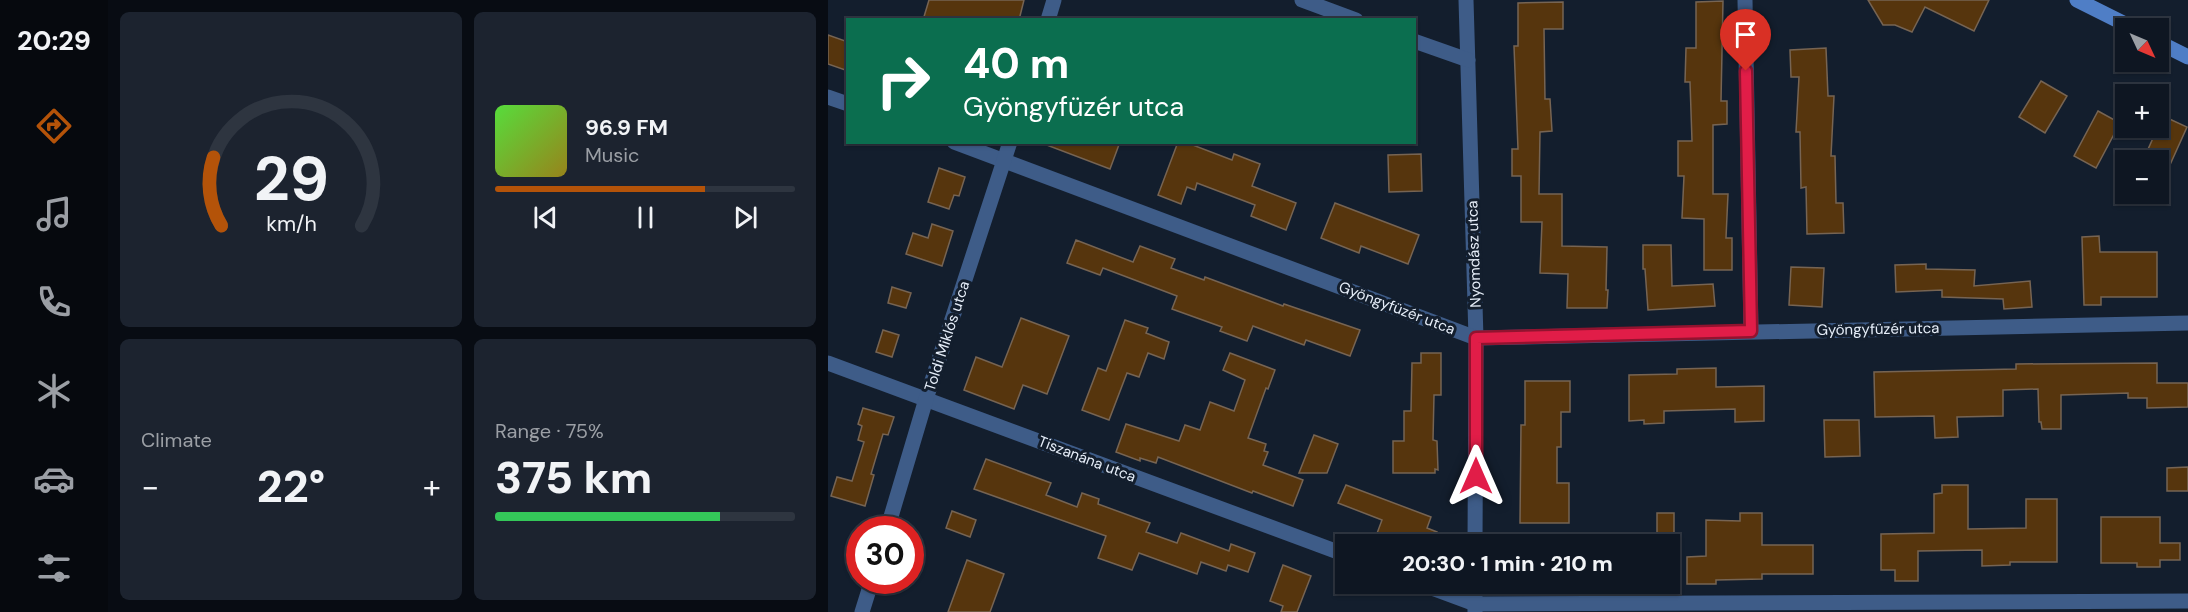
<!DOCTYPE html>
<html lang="en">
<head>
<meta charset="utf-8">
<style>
  body { margin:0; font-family:"DM Sans",sans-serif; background:#1c232f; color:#f1f3f6; height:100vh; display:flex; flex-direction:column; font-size:22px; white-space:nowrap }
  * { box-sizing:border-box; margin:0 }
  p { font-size:20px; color:#9b9fa5 }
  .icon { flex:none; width:33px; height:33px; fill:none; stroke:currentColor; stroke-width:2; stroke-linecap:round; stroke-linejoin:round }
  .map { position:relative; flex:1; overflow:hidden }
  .panel { display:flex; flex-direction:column; gap:12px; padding:12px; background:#080c13; width:720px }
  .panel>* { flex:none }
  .hud { position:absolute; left:18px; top:18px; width:570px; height:126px; border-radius:0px; box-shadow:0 2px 4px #0004,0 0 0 2px #2e3540; background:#0b6e4f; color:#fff; overflow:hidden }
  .needle { width:39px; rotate:134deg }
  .buttons { position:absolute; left:1287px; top:18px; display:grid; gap:12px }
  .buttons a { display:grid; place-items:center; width:54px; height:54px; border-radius:0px; background:#0e1622; box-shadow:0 2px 4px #0004,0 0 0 2px #2e3540; font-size:30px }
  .speed { position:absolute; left:18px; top:516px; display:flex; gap:12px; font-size:30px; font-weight:700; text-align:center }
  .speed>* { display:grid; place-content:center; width:78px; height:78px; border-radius:50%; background:#0e1622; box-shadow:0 2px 4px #0004,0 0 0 2px #2e3540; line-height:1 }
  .speed .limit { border:9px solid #d22; background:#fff; color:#111 }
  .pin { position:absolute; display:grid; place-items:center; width:51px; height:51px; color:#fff; margin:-62px -26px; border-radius:50% 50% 50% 0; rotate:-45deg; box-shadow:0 0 6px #0007 }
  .pin .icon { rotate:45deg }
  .me { position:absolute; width:66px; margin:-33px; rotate:0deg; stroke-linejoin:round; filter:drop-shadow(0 0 4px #0008) }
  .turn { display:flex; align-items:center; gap:21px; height:126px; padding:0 18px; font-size:27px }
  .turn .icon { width:78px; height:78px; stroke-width:2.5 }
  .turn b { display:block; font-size:42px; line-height:51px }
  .big { font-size:45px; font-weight:800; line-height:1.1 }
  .panel .widget { flex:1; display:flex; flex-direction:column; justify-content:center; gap:9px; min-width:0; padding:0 21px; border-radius:9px; background:#1c232f }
  .panel .dial { align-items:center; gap:0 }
  .dial svg { height:156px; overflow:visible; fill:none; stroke:#2e3540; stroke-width:7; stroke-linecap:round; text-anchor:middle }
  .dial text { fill:#f1f3f6; stroke:none }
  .song { display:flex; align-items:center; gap:18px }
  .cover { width:72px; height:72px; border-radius:9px; background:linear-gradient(135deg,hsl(110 70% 55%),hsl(50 70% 35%)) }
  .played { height:6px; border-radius:3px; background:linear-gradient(90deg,#b45309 70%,#2e3540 70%) }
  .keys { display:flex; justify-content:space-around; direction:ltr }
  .heat { display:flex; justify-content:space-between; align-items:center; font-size:33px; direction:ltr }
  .charge { height:9px; border-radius:4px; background:linear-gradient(90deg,#34c759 75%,#2e3540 0) }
  .panel .tiles { flex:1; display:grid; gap:12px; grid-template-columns:repeat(2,1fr) }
  .trip { position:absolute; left:507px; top:534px; width:345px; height:60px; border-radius:0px; background:#0e1622; box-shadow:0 2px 4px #0004,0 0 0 2px #2e3540; font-weight:800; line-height:60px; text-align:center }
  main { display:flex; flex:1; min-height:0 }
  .tabs { display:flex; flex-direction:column; width:108px; justify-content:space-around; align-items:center; background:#06090e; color:#9b9fa5 }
  .tabs .icon { width:42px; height:42px }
  .tabs .selected { color:#b45309 }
  .tabs b { font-size:27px; color:#f1f3f6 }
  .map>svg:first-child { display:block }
</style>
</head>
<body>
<main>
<nav class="tabs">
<b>20:29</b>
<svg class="icon selected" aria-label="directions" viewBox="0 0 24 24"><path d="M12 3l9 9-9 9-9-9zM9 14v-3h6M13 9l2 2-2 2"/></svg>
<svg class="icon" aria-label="music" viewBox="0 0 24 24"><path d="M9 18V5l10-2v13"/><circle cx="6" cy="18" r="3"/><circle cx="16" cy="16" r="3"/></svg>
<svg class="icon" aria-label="phone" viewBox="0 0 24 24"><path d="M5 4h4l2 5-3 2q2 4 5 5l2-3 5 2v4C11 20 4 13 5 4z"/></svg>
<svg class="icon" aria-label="climate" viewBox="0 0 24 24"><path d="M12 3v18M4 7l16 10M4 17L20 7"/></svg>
<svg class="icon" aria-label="car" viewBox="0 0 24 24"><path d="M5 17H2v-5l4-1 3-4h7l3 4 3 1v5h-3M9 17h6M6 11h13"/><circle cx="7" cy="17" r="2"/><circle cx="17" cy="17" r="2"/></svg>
<svg class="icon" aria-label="filters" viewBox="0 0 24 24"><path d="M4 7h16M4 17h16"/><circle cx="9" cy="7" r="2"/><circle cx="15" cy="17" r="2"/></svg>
</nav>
<section class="panel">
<div class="tiles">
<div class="widget dial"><svg viewBox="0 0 100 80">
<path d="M14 69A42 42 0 1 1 86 69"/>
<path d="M14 69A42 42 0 0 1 10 34" stroke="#b45309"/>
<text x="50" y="56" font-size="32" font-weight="700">29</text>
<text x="50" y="72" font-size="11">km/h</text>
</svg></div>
<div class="widget">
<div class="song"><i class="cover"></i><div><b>96.9 FM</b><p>Music</p></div></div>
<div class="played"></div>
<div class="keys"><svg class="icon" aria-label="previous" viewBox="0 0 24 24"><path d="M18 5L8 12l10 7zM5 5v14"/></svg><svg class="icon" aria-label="pause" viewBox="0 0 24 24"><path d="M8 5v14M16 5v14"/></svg><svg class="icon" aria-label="next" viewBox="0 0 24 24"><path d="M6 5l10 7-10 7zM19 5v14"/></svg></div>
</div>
<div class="widget"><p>Climate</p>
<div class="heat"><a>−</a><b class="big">22°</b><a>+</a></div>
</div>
<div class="widget"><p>Range · 75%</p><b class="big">375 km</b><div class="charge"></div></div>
</div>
</section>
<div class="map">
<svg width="1360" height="612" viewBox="0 0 1360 612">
  <rect width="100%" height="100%" fill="#131e2d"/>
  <!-- building -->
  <g fill="#56350d" stroke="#766453" stroke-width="1.5">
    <path d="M101,0H196L191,20H95Z"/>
    <path d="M1040,0H1161L1146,31L1097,7L1084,32L1067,25H1055Z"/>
    <path d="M895,1L893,101H899V124L885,125V194H900L898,238H904V270H876V219L854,218L856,176H850V141H864L862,82H857L858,48H868V2Z"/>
    <path d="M735,2V29H716L717,99H722L724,131L712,132L711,194H734V246L779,247L778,290H780L779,308H739L740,274L712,273L714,222H693V176H684V149H690L686,46H690V3Z"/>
    <path d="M0,35L20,42V71L0,64Z"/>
    <path d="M998,48L1000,96H1006L1003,156H1007L1008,203H1015L1016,233L979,234L978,187L973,188L972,132H968L971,77H963L962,50Z"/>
    <path d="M1213,81L1239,96L1217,133L1191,117Z"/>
    <path d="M1270,111L1292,123L1268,168L1246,156Z"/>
    <path d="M1335,116L1359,127L1341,167L1317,156Z"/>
    <path d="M216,142H292L282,169L216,144Z"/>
    <path d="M350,142H357L404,160L406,154L432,164L424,186L468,203L458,230L423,216L427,205L369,183L367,190L359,187L353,204L330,195Z"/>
    <path d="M593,154L594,191L561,192L560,155Z"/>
    <path d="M111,168L137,177L131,196L126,195L121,209L100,202Z"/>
    <path d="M507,203L591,235L580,264L533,246L531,253L493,238Z"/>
    <path d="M104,224L125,231L114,266L78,254L85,233L100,238Z"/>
    <path d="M1271,236L1272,252H1329V297H1273V305H1256L1254,237Z"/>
    <path d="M248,240L305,262L312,246L347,259L343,268L376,280L377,277L455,306L456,304L532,330L522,356L478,340L476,345L425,326L419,341L392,331L394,327L344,309L349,296L275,268L272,275L239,263Z"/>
    <path d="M815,245H843L844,286L885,284L887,306L820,310L817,269H815Z"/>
    <path d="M1098,264V269L1147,270L1146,286L1202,281L1204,307L1176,309L1175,299L1114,297V290L1068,292L1067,265Z"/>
    <path d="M963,267L996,268L994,307L961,305Z"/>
    <path d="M64,287L83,293L78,308L60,303Z"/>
    <path d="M193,318L241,336L219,394L195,385L186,409L136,390L148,357L174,367Z"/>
    <path d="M297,320L320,328L318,333L341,342L336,359L320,353L311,377L299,373L281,420L254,410L270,368L278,371Z"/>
    <path d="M55,330L71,335L64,357L48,352Z"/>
    <path d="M402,353L447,370L440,389L438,388L420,438L438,444L436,451L440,452L435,465L475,480L465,506L425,491L424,493L330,457L328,463L312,458V461L288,452L298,424L351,441L357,425L372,430L382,402L406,411L417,380L395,370Z"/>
    <path d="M593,353H613V395H606L605,440L609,441L610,470L607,469V473H565V441H576V411H583L584,363H593Z"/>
    <path d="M1329,363V383H1360V407L1319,408V398H1300V393L1233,395V429H1214L1213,422H1211L1210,389L1175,390V416L1129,417L1130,437L1107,438L1106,416L1047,417L1046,372L1188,369V364Z"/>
    <path d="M888,368V387L936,386V421L907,422V409L836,411V423L816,424V420L801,421V375L849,374V369Z"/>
    <path d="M697,381H742V412H733V447H729V483H741V523H692L693,425H697Z"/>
    <path d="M35,408L66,417L60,435L55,434L43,474L46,475L37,506L3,496L9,477L24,481L36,442L30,440L34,426L30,424Z"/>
    <path d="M996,420H1031L1032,456L997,457Z"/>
    <path d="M486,435L510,444L499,473H471Z"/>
    <path d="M158,459L223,483L218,495L249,507L254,493L271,499L270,504L322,523L318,532L349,543L353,533L401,551L403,544L427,553L420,572L400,565L398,571L373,562L369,574L311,553L304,570L270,558L278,536L146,489Z"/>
    <path d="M1360,467V491H1339V468Z"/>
    <path d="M518,485L603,517L599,528L609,532L604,544H581L567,539L566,543L548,536L554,520L510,503Z"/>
    <path d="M1114,485H1140V529L1198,528V499H1229V562H1182V565L1154,566V550L1090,551V581H1067V570H1053V534L1106,533V494L1114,493Z"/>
    <path d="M124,511L148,520L142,537L118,528Z"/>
    <rect x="829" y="513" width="17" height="31"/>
    <path d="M912,513H934V545H985V574H934V579L888,580V584H859V557L878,556V520L912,521Z"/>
    <path d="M1273,517H1332V543H1352V560H1332V567H1309V563H1273Z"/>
    <path d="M139,560L176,574L162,612H120Z"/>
    <path d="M455,565L483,576L469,612H453L455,606L442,601Z"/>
  </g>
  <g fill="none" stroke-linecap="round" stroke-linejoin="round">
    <!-- street -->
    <g stroke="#3e5c88" stroke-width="15">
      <path d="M474,0L528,20"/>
      <path d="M638,0L648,338L647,544"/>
      <path d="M917,0L923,331"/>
      <path d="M220,20L226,0"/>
      <path d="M586,41L640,60"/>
      <path d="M0,97L20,104"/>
      <path d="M126,142L648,338L1360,323"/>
      <path d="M0,363L518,555"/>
      <path d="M59,530L98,399L182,142"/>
      <path d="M593,584L647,604L1360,601"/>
      <path d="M647,584V612"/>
      <path d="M34,612L44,580"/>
    </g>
    <!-- secondary -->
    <g stroke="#4f7ec6" stroke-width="15">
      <path d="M1249,0L1305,28"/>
      <path d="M1330,42L1360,57"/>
    </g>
  </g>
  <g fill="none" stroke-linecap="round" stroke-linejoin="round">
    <!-- route casing -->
    <g stroke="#92132f" stroke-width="15">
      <path id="route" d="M648,476V338L923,331L918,71"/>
    </g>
    <!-- route -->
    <use href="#route" stroke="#e11d48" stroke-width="10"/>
  </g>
  <g text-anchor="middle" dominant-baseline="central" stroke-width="6" stroke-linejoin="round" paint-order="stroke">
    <!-- street labels -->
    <g font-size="15" fill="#e6eef9" stroke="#131e2d">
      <text transform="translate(646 254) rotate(-92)">Nyomdász utca</text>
      <text transform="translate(569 308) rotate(21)">Gyöngyfüzér utca</text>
      <text transform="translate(1050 329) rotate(-1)">Gyöngyfüzér utca</text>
      <text transform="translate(119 336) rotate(-72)">Toldi Miklós utca</text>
      <text transform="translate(259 459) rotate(21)">Tiszanána utca</text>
    </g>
  </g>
</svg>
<div class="buttons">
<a><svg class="needle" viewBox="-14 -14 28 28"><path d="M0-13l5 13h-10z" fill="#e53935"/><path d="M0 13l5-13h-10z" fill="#9b9fa5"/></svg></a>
<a>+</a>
<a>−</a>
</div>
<div class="speed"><div class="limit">30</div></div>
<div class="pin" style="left:918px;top:71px;background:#d93025"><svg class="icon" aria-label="arrive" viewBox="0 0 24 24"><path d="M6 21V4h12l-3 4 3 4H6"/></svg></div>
<svg class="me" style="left:648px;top:476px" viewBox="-20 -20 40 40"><path d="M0-17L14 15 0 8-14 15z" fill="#e11d48" stroke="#fff" stroke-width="4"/></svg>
<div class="trip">20:30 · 1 min · 210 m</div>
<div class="hud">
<div class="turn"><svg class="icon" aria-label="right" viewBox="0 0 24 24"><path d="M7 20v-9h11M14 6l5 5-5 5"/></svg><div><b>40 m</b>Gyöngyfüzér utca</div></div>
</div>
</div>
</main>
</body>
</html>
